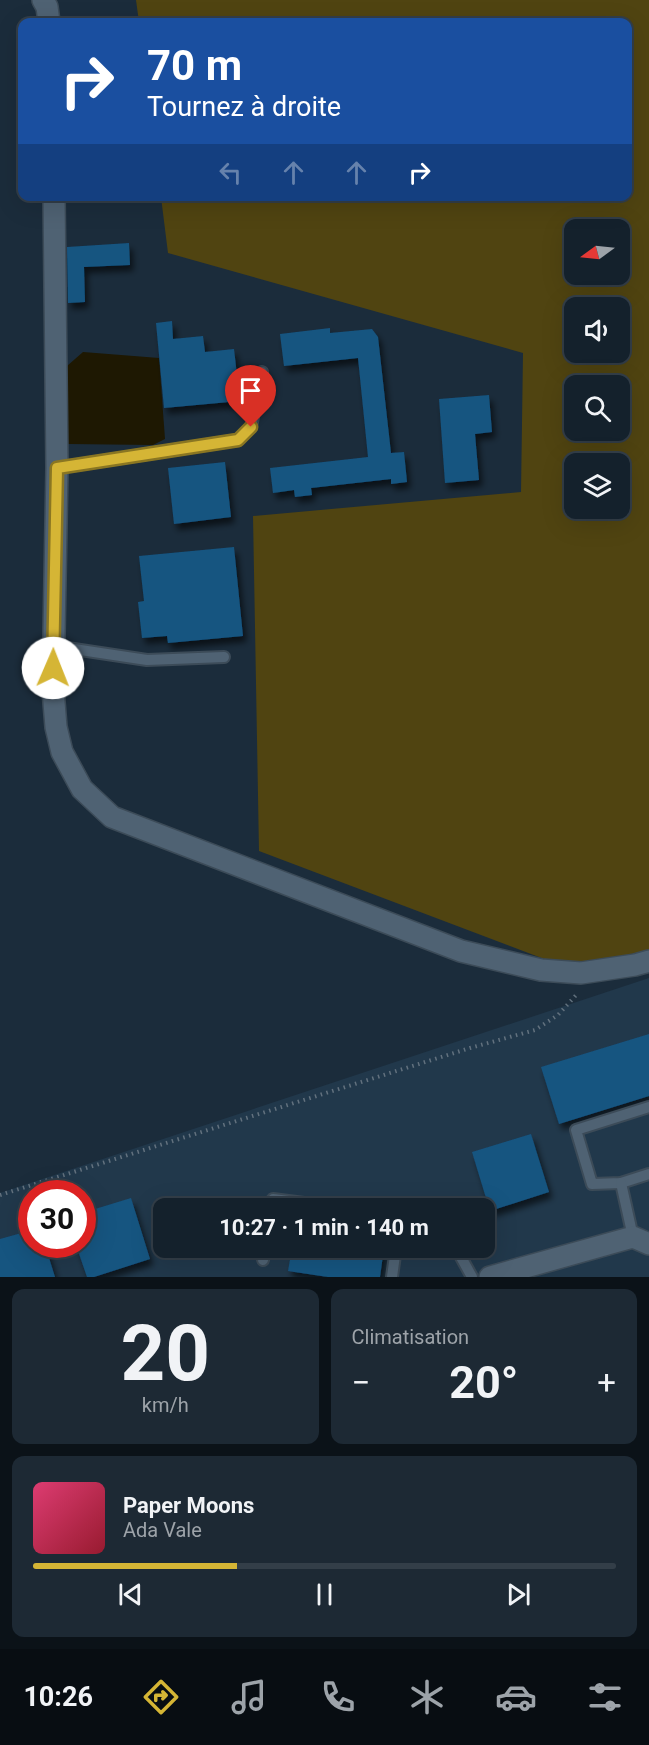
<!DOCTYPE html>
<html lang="fr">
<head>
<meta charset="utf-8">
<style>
  body { margin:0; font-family:Roboto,sans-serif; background:#1d2934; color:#f1f3f6; height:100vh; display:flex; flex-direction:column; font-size:22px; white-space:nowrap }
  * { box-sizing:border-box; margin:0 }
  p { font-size:20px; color:#9da3a9 }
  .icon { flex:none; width:33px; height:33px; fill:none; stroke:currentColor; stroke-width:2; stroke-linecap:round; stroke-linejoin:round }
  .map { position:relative; height:1277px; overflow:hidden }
  .side { display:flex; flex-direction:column; gap:12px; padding:12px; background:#0b1218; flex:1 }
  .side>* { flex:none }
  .banner { position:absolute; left:18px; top:18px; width:614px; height:183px; border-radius:12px; box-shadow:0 6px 24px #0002,0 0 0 2px #333e48; background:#1a4fa0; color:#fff; overflow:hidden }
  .needle { width:39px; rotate:255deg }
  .controls { position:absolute; left:564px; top:219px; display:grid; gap:12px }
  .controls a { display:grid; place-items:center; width:66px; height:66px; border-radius:12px; background:#14212c; box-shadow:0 6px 24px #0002,0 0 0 2px #333e48; font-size:30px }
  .speed { position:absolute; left:18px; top:1180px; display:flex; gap:12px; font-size:30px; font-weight:700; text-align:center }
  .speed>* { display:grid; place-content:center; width:78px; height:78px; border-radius:50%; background:#14212c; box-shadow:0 6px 24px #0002,0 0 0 2px #333e48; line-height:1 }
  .speed .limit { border:9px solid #d22; background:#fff; color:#111 }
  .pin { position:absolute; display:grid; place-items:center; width:51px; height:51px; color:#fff; margin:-62px -26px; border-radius:50% 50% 50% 0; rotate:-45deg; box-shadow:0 0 6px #0007 }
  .pin .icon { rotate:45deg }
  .me { position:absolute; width:66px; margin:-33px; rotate:1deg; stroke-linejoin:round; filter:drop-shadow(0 0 4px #0008) }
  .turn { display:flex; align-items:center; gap:21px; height:126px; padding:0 30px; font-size:27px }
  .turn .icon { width:78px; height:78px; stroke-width:2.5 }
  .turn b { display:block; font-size:42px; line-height:51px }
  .lanes { display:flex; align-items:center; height:57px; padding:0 30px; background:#0003; justify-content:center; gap:30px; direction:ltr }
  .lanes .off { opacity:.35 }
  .big { font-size:45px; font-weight:700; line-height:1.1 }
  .side .widget { flex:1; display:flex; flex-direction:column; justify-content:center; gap:9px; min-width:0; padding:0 21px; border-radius:12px; background:#1d2934 }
  .side .dial { align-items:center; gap:0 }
  .dial b { font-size:78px; line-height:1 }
  .song { display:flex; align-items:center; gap:18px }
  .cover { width:72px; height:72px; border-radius:9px; background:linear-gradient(135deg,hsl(340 70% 55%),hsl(350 70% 35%)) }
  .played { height:6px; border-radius:3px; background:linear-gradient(90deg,#d5b535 35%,#333e48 35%) }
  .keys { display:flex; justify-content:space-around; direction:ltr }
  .heat { display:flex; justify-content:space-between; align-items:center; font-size:33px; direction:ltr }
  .side .tiles { flex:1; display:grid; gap:12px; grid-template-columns:1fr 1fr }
  .widget:last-child { grid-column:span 2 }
  .trip { position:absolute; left:153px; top:1198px; width:342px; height:60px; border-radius:12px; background:#14212c; box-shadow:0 6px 24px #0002,0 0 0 2px #333e48; font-weight:700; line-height:60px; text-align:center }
  .tabs { display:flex; height:96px; justify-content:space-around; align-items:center; background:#080d12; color:#9da3a9 }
  .tabs .icon { width:42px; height:42px }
  .tabs .current { color:#d5b535 }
  .tabs b { font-size:27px; color:#f1f3f6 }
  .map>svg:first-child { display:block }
</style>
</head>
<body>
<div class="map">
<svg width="649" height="1277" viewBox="0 0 649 1277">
  <defs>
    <filter id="shadow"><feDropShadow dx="3.5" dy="6" stdDeviation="3" flood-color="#0009"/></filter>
  </defs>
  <rect width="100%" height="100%" fill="#1b2c3b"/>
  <!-- built -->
  <path fill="#21384b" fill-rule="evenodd" d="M649,978V1277H0V1193ZM32,1194H82V1245H32ZM164,1209H484V1248H164Z"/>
  <!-- green -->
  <path fill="#504411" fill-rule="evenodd" d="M136,0H649V954L581,973L259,851L253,516L521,492L523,353L168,253L161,197L627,196V22H139ZM574,230H620V274H574ZM574,308H620V352H574ZM574,386H620V430H574ZM574,464H620V508H574Z"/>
  <!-- water -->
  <path fill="#1e1802" d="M83,352L159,358L165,439L153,445L68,444L67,366Z"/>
  <!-- building -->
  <g fill="#155480" filter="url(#shadow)">
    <path d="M129,243L130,265L84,267L85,302L68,303L67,247Z"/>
    <path d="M172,321L173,339L203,336L205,352L234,349L240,401L164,408L156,323Z"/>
    <path d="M330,328V333L372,329L378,337L391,453L404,452L407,482L391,484V479L311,488L312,495L295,497L294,490L273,493L270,468L368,457L358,358L284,366L280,334Z"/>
    <path d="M489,395L492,432L475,434L479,480L445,483L439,399Z"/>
    <path d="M225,462L231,517L174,524L168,468Z"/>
    <path d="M234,547L243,636L168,643L167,636L142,638L138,602L144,601L139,556Z"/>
    <path d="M649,1034V1096L559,1124L541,1067Z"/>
    <path d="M531,1134L549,1192L490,1211L472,1152Z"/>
    <path d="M131,1198L150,1259L94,1277H87L76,1245H82V1213Z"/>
    <path d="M32,1230V1245H45L55,1277H0V1239Z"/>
    <path d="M292,1248H384L380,1277H328L288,1271Z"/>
  </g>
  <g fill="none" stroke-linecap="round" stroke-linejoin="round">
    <!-- service casing -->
    <g stroke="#3c4b58" stroke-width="14">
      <g id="service">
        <path d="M57,468L238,440L251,427L262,372"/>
        <path d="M54,646L147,660L224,657"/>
        <path d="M649,1107L576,1130L592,1184L621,1183L649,1174"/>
        <path d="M621,1183L633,1237"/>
        <path d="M272,1209L273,1199L351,1209"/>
        <path d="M456,1248L472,1277"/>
        <path d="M263,1260L265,1248"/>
        <path d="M392,1277L396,1248"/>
      </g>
    </g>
    <!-- minor casing -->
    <g stroke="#3c4b58" stroke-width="24">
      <g id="minor">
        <path d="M43,0L47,7L49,22"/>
        <path d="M54,196L57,468L53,690L56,727L62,752L82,789L112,817L461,951L541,970L581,973L635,965L649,961"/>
        <path d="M490,1277L633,1237L649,1244"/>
      </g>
    </g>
    <!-- path -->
    <path stroke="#62717e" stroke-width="4" stroke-dasharray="1.5 4.5" stroke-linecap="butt" d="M0,1195L470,1048L535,1030L558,1015L578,993"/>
    <!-- service -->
    <use href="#service" stroke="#4f6273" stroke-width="10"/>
    <!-- minor -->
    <use href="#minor" stroke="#4f6273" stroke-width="21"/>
  </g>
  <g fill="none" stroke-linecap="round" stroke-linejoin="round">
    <!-- route casing -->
    <g stroke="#8a7622" stroke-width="15">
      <path id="route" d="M53,668L57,468L238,440L251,427"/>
    </g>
    <!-- route -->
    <use href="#route" stroke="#d5b535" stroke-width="10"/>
  </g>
</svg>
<div class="controls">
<a><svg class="needle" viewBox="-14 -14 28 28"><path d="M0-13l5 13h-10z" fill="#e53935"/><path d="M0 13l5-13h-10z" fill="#9da3a9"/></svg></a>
<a><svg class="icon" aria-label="sound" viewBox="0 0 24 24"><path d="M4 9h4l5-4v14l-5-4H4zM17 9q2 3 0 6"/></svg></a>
<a><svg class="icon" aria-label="search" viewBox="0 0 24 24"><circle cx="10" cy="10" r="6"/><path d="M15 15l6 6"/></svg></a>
<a><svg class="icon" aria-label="layers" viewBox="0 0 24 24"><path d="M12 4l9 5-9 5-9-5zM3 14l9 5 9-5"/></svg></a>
</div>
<div class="speed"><div class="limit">30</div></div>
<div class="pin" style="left:251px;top:427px;background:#d93025"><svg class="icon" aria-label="arrive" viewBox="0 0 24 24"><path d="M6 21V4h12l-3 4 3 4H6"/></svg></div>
<svg class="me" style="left:53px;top:668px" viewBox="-20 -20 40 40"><circle r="19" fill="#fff"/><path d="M0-13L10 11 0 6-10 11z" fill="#d5b535"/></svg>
<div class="trip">10:27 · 1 min · 140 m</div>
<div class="banner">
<div class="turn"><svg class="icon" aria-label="right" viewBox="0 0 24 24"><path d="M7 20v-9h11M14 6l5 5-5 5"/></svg><div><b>70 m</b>Tournez à droite</div></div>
<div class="lanes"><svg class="icon off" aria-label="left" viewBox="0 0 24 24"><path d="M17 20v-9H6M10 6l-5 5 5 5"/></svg><svg class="icon off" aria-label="ahead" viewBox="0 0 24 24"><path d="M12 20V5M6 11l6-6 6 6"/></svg><svg class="icon off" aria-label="ahead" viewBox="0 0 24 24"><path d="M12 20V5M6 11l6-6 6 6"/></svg><svg class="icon" aria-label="right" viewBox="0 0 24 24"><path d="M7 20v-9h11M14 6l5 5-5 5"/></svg></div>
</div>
</div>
<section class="side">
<div class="tiles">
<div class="widget dial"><b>20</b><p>km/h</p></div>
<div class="widget"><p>Climatisation</p>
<div class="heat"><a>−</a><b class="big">20°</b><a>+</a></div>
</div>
<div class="widget">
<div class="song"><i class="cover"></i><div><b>Paper Moons</b><p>Ada Vale</p></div></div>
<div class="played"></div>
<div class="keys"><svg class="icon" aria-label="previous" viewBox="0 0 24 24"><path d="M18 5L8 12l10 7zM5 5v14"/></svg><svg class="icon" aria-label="pause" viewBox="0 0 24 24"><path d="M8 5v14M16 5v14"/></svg><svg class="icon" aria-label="next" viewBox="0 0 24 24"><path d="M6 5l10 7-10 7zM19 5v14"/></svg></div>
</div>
</div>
</section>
<nav class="tabs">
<b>10:26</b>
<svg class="icon current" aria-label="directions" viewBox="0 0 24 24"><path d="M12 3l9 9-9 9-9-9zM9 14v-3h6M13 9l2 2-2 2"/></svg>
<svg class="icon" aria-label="music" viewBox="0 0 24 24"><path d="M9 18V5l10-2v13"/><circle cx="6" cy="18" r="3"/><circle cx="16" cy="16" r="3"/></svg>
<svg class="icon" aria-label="phone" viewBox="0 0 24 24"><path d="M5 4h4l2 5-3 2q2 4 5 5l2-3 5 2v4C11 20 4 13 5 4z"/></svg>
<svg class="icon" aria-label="climate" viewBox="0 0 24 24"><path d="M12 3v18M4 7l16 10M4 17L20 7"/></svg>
<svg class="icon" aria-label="car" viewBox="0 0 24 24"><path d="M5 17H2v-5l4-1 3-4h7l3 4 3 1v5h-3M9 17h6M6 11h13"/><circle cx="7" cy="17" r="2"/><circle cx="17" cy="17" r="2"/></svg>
<svg class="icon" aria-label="filters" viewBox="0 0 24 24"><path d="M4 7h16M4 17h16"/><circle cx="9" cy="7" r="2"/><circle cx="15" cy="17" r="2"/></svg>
</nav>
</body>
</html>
